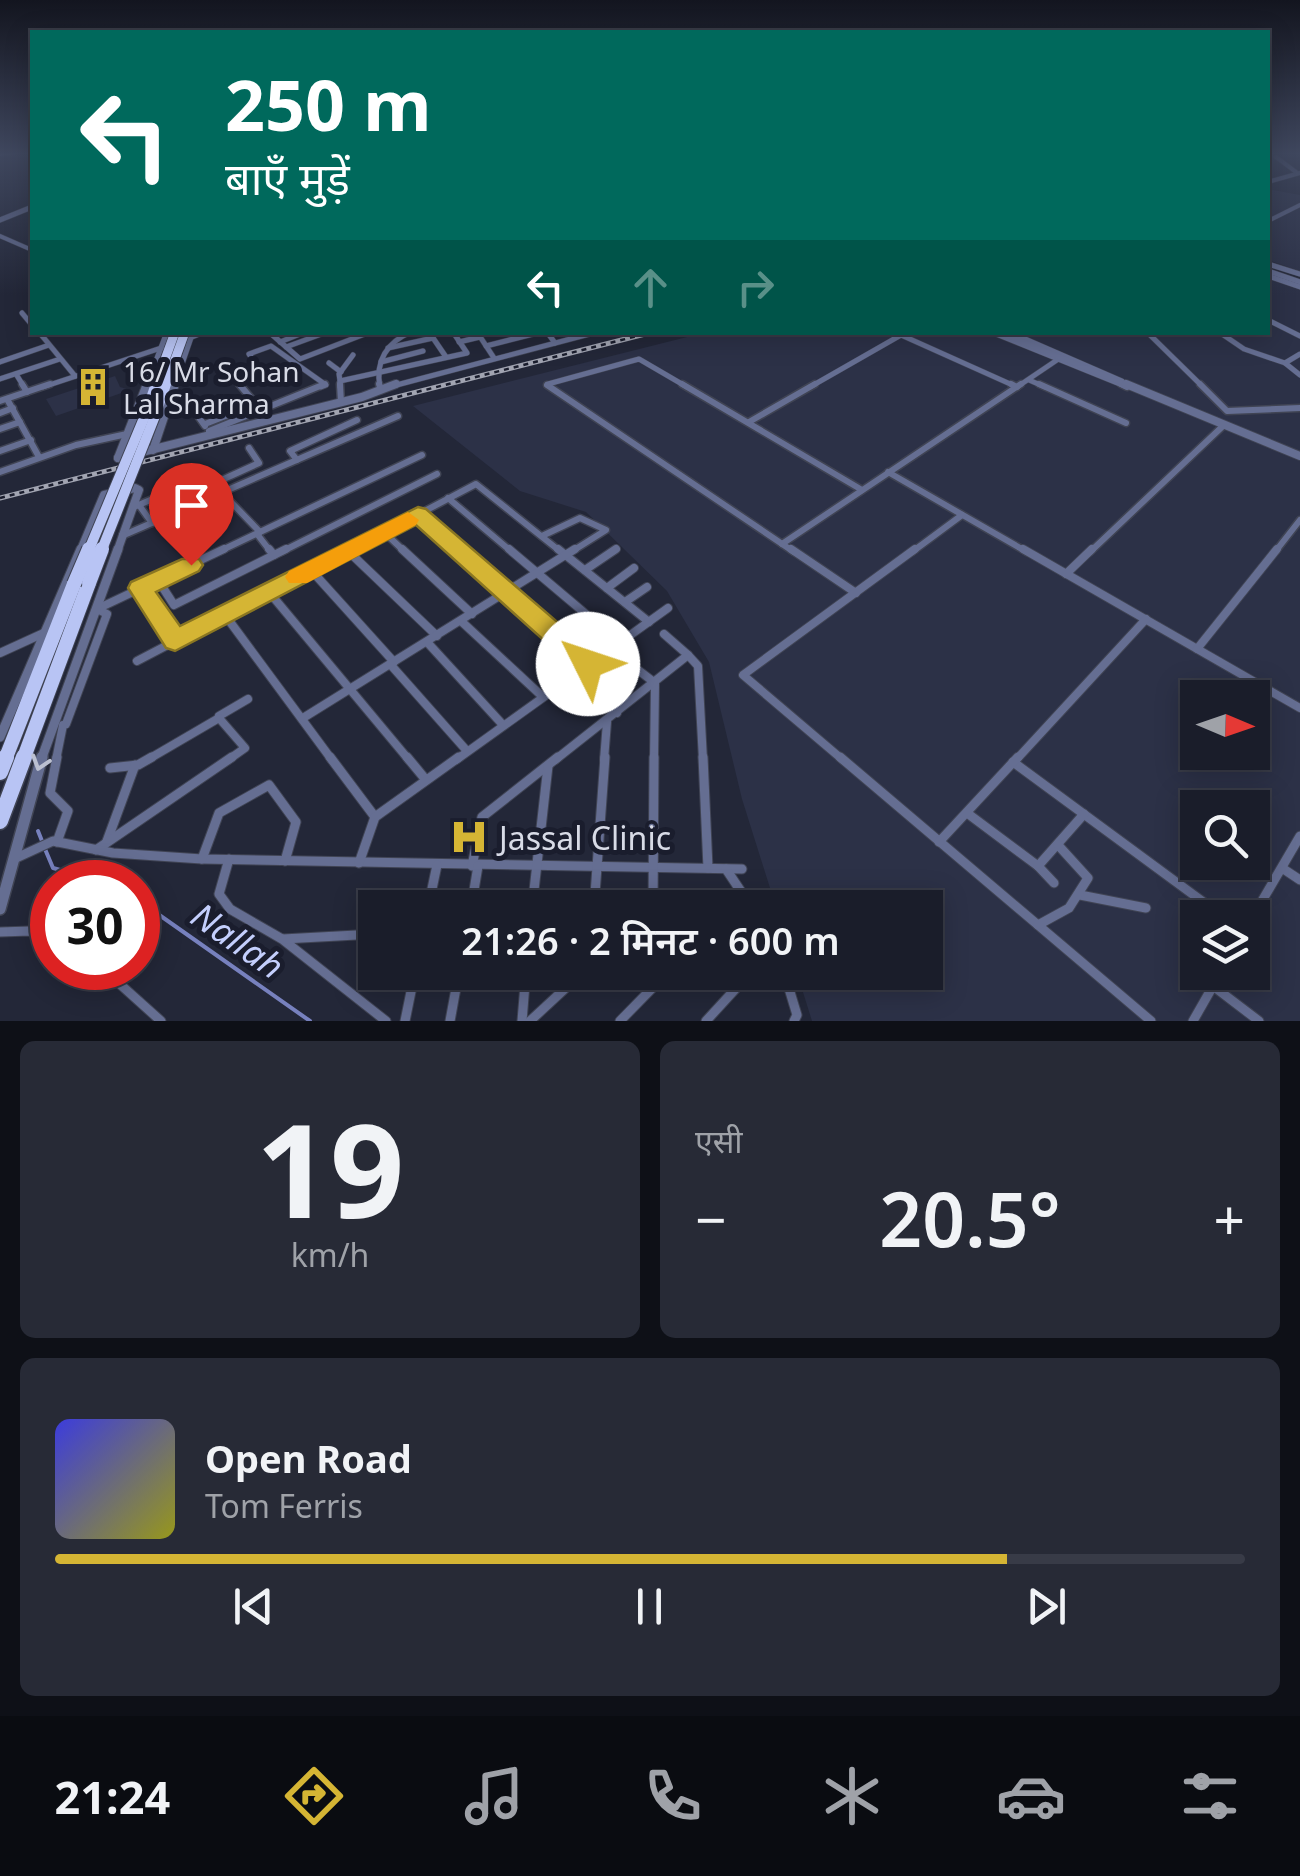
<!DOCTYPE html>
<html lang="hi">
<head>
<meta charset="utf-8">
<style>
  body { margin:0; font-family:"Noto Sans","Noto Sans Devanagari",sans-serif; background:#272a36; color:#f1f3f6; height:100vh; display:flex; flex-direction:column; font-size:38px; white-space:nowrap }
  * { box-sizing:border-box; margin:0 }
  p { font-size:32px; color:#9fa2a8 }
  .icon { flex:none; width:55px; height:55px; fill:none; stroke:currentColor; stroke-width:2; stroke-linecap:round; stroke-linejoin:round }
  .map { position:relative; height:1021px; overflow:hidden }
  .details { display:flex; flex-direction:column; gap:20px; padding:20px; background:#0e1017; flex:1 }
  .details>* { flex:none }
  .guide { position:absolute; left:30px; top:30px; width:1240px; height:305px; border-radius:0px; box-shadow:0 5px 25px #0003,0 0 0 2px #383b47; background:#00695c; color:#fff; overflow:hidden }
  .needle { width:65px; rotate:92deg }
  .controls { position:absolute; left:1180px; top:680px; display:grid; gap:20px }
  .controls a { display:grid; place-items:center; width:90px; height:90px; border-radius:0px; background:#1a1d2a; box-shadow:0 5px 25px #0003,0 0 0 2px #383b47; font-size:50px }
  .speed { position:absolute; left:30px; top:860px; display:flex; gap:20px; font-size:50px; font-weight:700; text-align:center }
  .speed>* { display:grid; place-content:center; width:130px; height:130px; border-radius:50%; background:#1a1d2a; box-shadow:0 5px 25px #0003,0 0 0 2px #383b47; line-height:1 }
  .speed .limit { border:15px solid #d22; background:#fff; color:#111 }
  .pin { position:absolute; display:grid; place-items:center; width:85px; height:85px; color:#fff; margin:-102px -42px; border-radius:50% 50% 50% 0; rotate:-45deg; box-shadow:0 0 10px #0007 }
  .pin .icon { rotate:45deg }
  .me { position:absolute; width:110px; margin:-55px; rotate:311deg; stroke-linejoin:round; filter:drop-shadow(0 0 8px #0008) }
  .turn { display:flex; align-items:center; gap:35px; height:210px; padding:0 30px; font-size:45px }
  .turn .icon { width:130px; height:130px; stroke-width:2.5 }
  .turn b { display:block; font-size:70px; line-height:85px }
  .lanes { display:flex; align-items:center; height:95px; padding:0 30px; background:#0003; justify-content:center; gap:50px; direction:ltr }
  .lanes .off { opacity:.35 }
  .big { font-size:75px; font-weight:600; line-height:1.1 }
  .details .tile { flex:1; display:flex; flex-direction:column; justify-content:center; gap:15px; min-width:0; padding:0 35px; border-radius:15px; background:#272a36 }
  .details .dial { align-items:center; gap:0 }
  .dial b { font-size:130px; line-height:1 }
  .song { display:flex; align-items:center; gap:30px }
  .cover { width:120px; height:120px; border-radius:15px; background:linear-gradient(135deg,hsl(240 70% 55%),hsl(60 70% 35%)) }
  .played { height:10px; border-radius:5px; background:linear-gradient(90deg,#d5b534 80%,#383b47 80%) }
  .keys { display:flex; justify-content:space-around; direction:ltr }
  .heat { display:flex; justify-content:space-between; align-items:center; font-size:55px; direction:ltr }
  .details .tiles { flex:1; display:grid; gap:20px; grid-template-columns:1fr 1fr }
  .tile:last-child { grid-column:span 2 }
  .trip { position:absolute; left:358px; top:890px; width:585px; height:100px; border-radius:0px; background:#1a1d2a; box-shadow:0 5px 25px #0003,0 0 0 2px #383b47; font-weight:600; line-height:100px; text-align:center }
  .dock { display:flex; height:160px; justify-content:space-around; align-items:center; background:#0a0c11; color:#9fa2a8 }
  .dock .icon { width:70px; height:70px }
  .dock .current { color:#d5b534 }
  .dock b { font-size:45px; color:#f1f3f6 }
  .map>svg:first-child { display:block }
</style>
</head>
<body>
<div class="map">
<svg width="1300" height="1021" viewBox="0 0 1300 1021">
  <rect width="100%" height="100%" fill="#232738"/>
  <!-- built -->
  <g fill="#2c3147" fill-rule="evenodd">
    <path d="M1268,189L1300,195V271L1268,260Z"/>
    <path d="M1268,278L1300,290V1021H812L797,973L925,972V908L776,907L742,799L709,662L667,591L586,512L520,491L413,406L703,333L1268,332ZM1198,698H1252V752H1198ZM1198,808H1252V862H1198ZM1198,918H1252V972H1198Z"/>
    <path d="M115,376L120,387L130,390L56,416L46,399Z"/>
  </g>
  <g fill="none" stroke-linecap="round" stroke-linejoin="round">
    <!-- stream -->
    <g stroke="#7781be" stroke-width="4">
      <path d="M38,831L42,841"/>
      <path d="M45,849L53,868L104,882"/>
      <path d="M138,900L310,1021"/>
    </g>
    <!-- minor-far4 casing -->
    <g stroke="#404454" stroke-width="5">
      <g id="minor-far4">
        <path d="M0,154L15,152"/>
        <path d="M1276,157L1296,172"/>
        <path d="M1268,182L1300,173"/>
        <path d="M1268,221L1300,205"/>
        <path d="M0,236L32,250"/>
      </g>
    </g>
    <!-- minor-far3 casing -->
    <g stroke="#404454" stroke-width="6">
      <g id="minor-far3">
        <path d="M1268,264L1300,274"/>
        <path d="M1268,276L1300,287"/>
        <path d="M22,313L32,325"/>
        <path d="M1268,320L1300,336"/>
        <path d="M39,332L75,376"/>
        <path d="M269,332L300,359L370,332"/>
        <path d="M429,332L446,357"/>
        <path d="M477,332L494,358"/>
        <path d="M547,332L555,343"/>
        <path d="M991,332L1127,387"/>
        <path d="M1009,332L1122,381"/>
        <path d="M1147,332L1203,387"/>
        <path d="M1219,332L1244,349L1285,363"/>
        <path d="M192,337L204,332"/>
        <path d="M280,342L305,332"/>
        <path d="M459,342L480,337"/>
        <path d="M486,346L541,332"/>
        <path d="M286,347L327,332"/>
        <path d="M388,348L433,338"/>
        <path d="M1300,354L1285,363L1300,375"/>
        <path d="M0,362L49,345"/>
        <path d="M381,362L423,351"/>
        <path d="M329,363L341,372"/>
        <path d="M16,374L24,387"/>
        <path d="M0,379L60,359"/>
        <path d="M1029,380L1045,387"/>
        <path d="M340,381L339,374L353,355"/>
        <path d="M548,384L639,359L687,387"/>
        <path d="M43,387L161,348"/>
        <path d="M241,387L230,374L256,364L249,354L271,346L326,385L321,387"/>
        <path d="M340,387V381L467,353L453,332"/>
        <path d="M380,387C375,361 387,342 411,332"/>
        <path d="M810,387L901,335L1017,387"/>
        <path d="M1017,387L1057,360"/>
      </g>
    </g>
    <!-- minor-far2 casing -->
    <g stroke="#404454" stroke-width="9">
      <g id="minor-far2">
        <path d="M22,384L27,392"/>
        <path d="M340,384L341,403"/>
        <path d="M379,384L381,390"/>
        <path d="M682,384L862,490"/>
        <path d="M1011,384L1017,387"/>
        <path d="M1039,384L1126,423"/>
        <path d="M1121,384L1127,387"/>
        <path d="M1200,384L1227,411L1300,408"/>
        <path d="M547,385L794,552"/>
        <path d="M7,399L39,457"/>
        <path d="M0,401L50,384"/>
        <path d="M170,401L188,402L205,426"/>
        <path d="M0,413L13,408"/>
        <path d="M749,422L815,384"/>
        <path d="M205,424L256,404L239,384"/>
        <path d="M0,429L20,422"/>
        <path d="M209,431L325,384"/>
        <path d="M0,451L31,440"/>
        <path d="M297,460L290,451L357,420"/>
        <path d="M0,472L76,445L127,434"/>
        <path d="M888,472L1027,552"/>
        <path d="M204,488L259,463L249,448"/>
        <path d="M448,498L512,552"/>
        <path d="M231,502L260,532"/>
        <path d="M139,505L152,523"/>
        <path d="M134,507L197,480L212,497"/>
        <path d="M418,514L461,552"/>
        <path d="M384,532L405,552"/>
        <path d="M257,534L271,552"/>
        <path d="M124,535L398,416"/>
        <path d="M542,536L580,518L606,530L571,552"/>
        <path d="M782,544L1021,384"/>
        <path d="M218,552L422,455"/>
        <path d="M281,552L437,474"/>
        <path d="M347,552L476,484L561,552"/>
        <path d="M612,552L616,549"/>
        <path d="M912,552L962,515"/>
        <path d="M1090,552L1224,425"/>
        <path d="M1275,552L1300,520"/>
      </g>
    </g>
    <!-- minor-far1 casing -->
    <g stroke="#404454" stroke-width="10">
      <g id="minor-far1">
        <path d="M269,549L274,555"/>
        <path d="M402,549L472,614"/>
        <path d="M458,549L589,664"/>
        <path d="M509,549L619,642"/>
        <path d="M558,549L649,622"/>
        <path d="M791,549L856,593"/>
        <path d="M1023,549L1300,708"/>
        <path d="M348,551L437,636"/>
        <path d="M311,570L394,662"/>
        <path d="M585,570L616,549"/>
        <path d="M1066,574L1092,549"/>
        <path d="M158,580L174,605L286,549"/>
        <path d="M140,588L175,641"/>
        <path d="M607,588L634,568"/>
        <path d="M269,592L409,760"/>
        <path d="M625,602L647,587"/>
        <path d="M225,615L332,760"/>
        <path d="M461,621L543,697"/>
        <path d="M427,642L503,725"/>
        <path d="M1197,649L1277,549"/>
        <path d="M0,653L46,632"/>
        <path d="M688,655L698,666L703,760"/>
        <path d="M137,661L351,549"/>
        <path d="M629,663L655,683L654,760"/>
        <path d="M390,664L467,751"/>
        <path d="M591,692L617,713"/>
        <path d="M219,716L248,699"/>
        <path d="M303,718L575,549"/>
        <path d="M66,724L107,614L97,609L224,549"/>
        <path d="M56,760L63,725"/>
        <path d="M147,760L219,718L245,748L228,760"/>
        <path d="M456,760L668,608"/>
        <path d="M555,760L688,655L664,634"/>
        <path d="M604,760L607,722"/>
        <path d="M843,760L743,675L915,549"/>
        <path d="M1016,760L1146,619"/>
      </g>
    </g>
    <!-- minor casing -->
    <g stroke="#404454" stroke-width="11">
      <g id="minor">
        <path d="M57,757L50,793L68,811L57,842"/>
        <path d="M330,757L375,817"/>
        <path d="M407,757L426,780"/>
        <path d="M703,757L708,868"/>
        <path d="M840,757L1151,1021"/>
        <path d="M1013,762L1225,918"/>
        <path d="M110,768L138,765L152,757"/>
        <path d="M967,813L1038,866"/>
        <path d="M107,841L135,765"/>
        <path d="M939,842L1018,757"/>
        <path d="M96,850L232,757"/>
        <path d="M14,859L53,841L113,853L202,859L742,869"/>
        <path d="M202,859L219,813L269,785L296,822L285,861"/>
        <path d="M229,859L219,894L230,909L282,939L386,1021"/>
        <path d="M359,863L375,817L459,757"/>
        <path d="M472,866L482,817L558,757"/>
        <path d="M1282,868L1300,880"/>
        <path d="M726,869L752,908"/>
        <path d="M1054,883L1038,866L1084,814"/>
        <path d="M1080,895L1146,908"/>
        <path d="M428,908L437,865"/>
        <path d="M471,908L478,866"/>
        <path d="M532,908L548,766"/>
        <path d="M594,908L605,757"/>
        <path d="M653,908L654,757"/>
        <path d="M732,908L744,895"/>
        <path d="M1252,918L1300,836"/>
        <path d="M1038,925L1069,908L1088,878L1058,845"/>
        <path d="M0,932L30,931L52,941"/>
        <path d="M283,939L375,934"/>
        <path d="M102,968L161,1021"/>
        <path d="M784,972L797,1015L794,1021"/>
        <path d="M1213,986L1259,1021"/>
        <path d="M405,1021L415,972"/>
        <path d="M450,1021L459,972"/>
        <path d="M522,1021L526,972"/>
        <path d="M530,1021L583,972"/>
        <path d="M620,1021L668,972"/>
        <path d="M706,1021L751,972"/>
        <path d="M1193,1021L1221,972"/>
      </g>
    </g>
    <!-- tertiary-far3 casing -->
    <g stroke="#404454" stroke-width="6">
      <g id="tertiary-far3">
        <path d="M0,220L32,207"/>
        <path d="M1268,271L1300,282"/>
        <path d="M999,332L1132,387"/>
        <path d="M146,387L167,332"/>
        <path d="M174,387L193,332"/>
        <path d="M389,387L597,332"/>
      </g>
    </g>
    <!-- tertiary-far2 casing -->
    <g stroke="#404454" stroke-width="10">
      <g id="tertiary-far2">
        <path d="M1126,384L1300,456"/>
        <path d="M153,450L175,384"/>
        <path d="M118,458L362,397L396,384"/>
        <path d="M118,458L147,384"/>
        <path d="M80,552L104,495L135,488L139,490L123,535"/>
        <path d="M117,552L123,535"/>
      </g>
    </g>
    <!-- tertiary-far1 casing -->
    <g stroke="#404454" stroke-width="11">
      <g id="tertiary-far1">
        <path d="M0,737L81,549"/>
        <path d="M41,760L118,549"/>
      </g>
    </g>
    <!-- tertiary casing -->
    <g stroke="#404454" stroke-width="14">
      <path id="tertiary" d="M0,909L42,757"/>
    </g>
    <!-- trunk-far3 casing -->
    <g stroke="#404454" stroke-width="10">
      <g id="trunk-far3">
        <path d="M155,387L175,332"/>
        <path d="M165,387L185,332"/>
      </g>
    </g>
    <!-- trunk-far2 casing -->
    <g stroke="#404454" stroke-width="12">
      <g id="trunk-far2">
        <path d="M155,416L166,384"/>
        <path d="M144,418L156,384"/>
      </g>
    </g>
    <!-- trunk-far1 casing -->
    <g stroke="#404454" stroke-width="16">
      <g id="trunk-far1">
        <path d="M5,760L74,584"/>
        <path d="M23,760L89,583"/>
      </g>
    </g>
    <!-- trunk casing -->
    <g stroke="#404454" stroke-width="19">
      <g id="trunk">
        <path d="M0,772L6,757"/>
        <path d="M0,821L24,757"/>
      </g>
    </g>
    <!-- minor-far4 -->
    <use href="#minor-far4" stroke="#656e92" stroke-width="4"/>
    <!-- minor-far3 -->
    <use href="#minor-far3" stroke="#656e92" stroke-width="5"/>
    <!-- minor-far2 -->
    <use href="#minor-far2" stroke="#656e92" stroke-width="6"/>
    <!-- minor-far1 -->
    <use href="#minor-far1" stroke="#656e92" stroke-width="8"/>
    <!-- minor -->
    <use href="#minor" stroke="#656e92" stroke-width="9"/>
    <!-- tertiary-far3 -->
    <use href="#tertiary-far3" stroke="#656e92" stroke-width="5"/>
    <!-- tertiary-far2 -->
    <use href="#tertiary-far2" stroke="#656e92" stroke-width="8"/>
    <!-- tertiary-far1 -->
    <use href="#tertiary-far1" stroke="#656e92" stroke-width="9"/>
    <!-- tertiary -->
    <use href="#tertiary" stroke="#656e92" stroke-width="11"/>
    <!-- trunk-far3 -->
    <use href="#trunk-far3" stroke="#b8c4f4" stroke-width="9"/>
    <!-- trunk-far2 -->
    <use href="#trunk-far2" stroke="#b8c4f4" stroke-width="10"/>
    <!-- trunk-far1 -->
    <use href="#trunk-far1" stroke="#b8c4f4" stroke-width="14"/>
    <!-- trunk -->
    <use href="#trunk" stroke="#b8c4f4" stroke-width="16"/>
    <!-- rail casing -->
    <g stroke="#a1a4b1" stroke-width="5">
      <path id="rail" d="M0,498L653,332"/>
    </g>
    <!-- rail -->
    <use href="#rail" stroke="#1a1d2d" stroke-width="2.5" stroke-dasharray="5" stroke-linecap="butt"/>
    <!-- trunk-bridge-far1 casing -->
    <g stroke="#404454" stroke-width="12" stroke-linecap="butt">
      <g id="trunk-bridge-far1">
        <path d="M88,552L144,418"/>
        <path d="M101,552L155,416"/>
      </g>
    </g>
    <!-- trunk-bridge casing -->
    <g stroke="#404454" stroke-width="16" stroke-linecap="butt">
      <g id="trunk-bridge">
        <path d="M89,583L102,549"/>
        <path d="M74,584L89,549"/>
      </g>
    </g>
    <!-- trunk-bridge-far1 -->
    <use href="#trunk-bridge-far1" stroke="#b8c4f4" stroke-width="10"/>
    <!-- trunk-bridge -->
    <use href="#trunk-bridge" stroke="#b8c4f4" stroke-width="14"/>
  </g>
  <!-- one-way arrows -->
  <defs><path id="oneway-chevron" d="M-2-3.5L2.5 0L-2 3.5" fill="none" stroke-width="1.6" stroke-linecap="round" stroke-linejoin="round" transform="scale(2.5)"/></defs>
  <use stroke="#bbc0d1" href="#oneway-chevron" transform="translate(40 763) rotate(108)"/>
  <!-- sky -->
  <linearGradient id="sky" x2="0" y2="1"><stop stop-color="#13151f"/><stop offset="0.52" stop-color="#3f475e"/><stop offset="1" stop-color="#3f475e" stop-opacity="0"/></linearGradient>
  <rect width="1300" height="295" fill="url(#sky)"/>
  <!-- route -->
  <path fill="#d5b534" stroke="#8a7622" stroke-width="2.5" d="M418,507L426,509L598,657L602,664L598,672L588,675L579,672L416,525L175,651L166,648L128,588L131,582L182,559H199L203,565L199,571L156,592L180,626Z"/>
  <!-- slow -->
  <path fill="#f59e0b" d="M408,512L419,520L416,525L307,583H289L285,577L289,571Z"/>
  <!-- icons -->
  <defs>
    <g id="building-bare" transform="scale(3)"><path d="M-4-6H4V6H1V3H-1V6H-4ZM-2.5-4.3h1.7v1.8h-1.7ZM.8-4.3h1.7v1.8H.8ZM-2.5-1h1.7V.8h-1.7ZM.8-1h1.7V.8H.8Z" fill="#d5b534" stroke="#1a1d2d" stroke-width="2.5" paint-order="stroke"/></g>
    <g id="hospital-bare" transform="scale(3)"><path d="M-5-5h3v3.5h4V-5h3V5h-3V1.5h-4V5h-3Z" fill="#d5b534" stroke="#1a1d2d" stroke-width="2.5" paint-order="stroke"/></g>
  </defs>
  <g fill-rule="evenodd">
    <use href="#building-bare" x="93" y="387"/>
    <use href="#hospital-bare" x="469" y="837"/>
  </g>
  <g text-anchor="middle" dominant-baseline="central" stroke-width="10" stroke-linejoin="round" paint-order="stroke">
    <!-- poi labels -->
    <g font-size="28" fill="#d8dbe6" stroke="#1a1d2d" text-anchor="start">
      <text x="123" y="371">16/ Mr Sohan<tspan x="123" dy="32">Lal Sharma</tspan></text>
    </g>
    <!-- near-poi labels -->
    <g font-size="32" fill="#d8dbe6" stroke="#1a1d2d" text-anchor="start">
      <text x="499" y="837">Jassal Clinic</text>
    </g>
    <!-- near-water labels -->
    <g font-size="35" font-style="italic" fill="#c4cffd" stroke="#1a1d2d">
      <text transform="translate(238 940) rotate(35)">Nallah</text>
    </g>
  </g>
</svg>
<div class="controls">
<a><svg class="needle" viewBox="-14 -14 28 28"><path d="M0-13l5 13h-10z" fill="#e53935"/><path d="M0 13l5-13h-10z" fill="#9fa2a8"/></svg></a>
<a><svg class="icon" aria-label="search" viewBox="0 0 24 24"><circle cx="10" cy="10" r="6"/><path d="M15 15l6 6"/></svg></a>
<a><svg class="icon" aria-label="layers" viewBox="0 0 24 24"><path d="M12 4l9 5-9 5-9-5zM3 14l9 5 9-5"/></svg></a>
</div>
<div class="speed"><div class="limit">30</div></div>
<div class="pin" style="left:191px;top:565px;background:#d93025"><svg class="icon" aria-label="arrive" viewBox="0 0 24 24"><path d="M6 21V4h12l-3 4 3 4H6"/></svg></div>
<svg class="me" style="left:588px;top:664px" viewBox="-20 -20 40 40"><circle r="19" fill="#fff"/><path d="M0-13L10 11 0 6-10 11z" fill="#d5b534"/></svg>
<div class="trip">21:26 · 2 मिनट · 600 m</div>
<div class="guide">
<div class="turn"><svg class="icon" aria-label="left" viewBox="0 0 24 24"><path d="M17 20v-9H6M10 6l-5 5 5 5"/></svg><div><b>250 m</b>बाएँ मुड़ें</div></div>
<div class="lanes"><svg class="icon" aria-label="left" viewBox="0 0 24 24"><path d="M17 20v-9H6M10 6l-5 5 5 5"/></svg><svg class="icon off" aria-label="ahead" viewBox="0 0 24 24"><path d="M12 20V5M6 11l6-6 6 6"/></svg><svg class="icon off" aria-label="right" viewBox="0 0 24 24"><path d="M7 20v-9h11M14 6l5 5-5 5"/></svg></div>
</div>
</div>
<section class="details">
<div class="tiles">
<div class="tile dial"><b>19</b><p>km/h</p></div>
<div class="tile"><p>एसी</p>
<div class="heat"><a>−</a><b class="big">20.5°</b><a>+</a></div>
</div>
<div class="tile">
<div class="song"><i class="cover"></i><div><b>Open Road</b><p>Tom Ferris</p></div></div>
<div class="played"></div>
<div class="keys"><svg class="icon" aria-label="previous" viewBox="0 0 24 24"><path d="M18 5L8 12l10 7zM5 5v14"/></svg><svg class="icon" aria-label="pause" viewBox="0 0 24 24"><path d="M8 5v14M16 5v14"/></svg><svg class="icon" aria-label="next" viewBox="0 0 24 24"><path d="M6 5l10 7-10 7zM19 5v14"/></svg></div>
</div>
</div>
</section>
<nav class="dock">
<b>21:24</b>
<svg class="icon current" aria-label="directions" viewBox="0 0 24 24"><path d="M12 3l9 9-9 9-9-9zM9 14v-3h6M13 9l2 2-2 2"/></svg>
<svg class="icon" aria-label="music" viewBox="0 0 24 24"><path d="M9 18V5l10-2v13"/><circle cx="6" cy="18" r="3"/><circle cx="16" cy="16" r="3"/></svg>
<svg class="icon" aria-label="phone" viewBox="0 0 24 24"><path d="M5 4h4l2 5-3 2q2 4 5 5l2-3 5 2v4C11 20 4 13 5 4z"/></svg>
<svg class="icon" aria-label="climate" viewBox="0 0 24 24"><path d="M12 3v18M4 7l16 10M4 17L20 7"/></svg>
<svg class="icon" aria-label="car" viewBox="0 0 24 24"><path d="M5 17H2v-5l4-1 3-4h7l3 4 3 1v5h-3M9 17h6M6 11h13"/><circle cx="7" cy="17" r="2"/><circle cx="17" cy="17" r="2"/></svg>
<svg class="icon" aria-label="filters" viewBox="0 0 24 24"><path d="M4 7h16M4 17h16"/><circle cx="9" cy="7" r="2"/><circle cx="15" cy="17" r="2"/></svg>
</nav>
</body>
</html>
